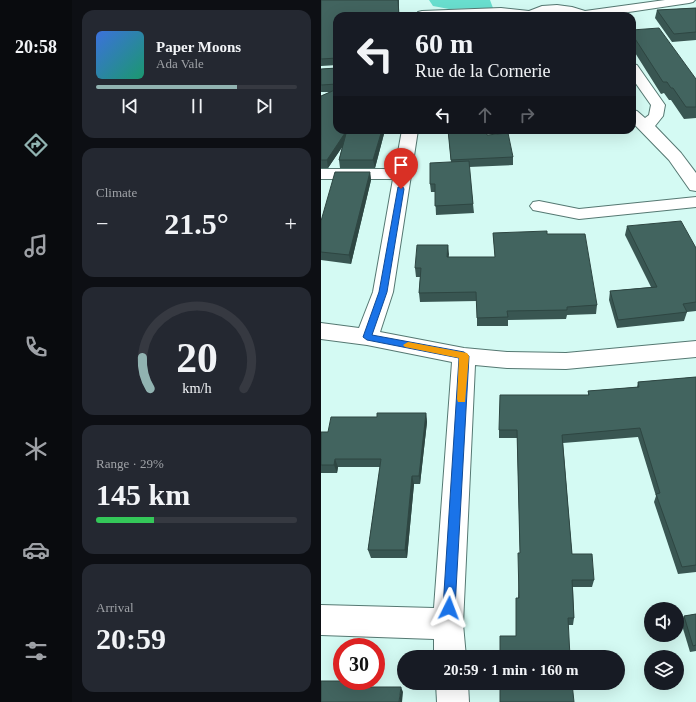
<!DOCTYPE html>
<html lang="en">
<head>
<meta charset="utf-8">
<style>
  body { margin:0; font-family:"Times New Roman",serif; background:#242831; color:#f1f3f6; height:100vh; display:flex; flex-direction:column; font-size:15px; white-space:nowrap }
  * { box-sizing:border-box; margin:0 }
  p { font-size:13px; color:#9ea1a6 }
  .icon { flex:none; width:22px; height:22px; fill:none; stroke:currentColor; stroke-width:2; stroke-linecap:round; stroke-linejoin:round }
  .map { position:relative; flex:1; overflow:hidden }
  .drawer { display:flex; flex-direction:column; gap:10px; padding:10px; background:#0d0f14; width:249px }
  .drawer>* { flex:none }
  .banner { position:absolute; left:12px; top:12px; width:303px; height:122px; border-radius:12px; box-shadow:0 4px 16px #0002; background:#171b24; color:#f1f3f6; overflow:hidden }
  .buttons { position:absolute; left:323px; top:602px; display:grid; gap:8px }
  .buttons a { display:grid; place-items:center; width:40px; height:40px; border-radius:50%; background:#171b24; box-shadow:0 4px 16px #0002; font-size:20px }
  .speed { position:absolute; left:12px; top:638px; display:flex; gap:8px; font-size:20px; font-weight:700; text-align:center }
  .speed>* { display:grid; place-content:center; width:52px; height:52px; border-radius:50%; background:#171b24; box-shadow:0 4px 16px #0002; line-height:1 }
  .speed .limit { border:6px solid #d22; background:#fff; color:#111 }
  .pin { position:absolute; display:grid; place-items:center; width:34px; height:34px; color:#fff; margin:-41px -17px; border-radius:50% 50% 50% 0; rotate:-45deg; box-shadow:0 0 4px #0007 }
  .pin .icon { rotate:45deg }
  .me { position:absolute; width:44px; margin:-22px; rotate:3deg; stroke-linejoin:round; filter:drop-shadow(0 0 3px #0008) }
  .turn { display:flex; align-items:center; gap:14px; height:84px; padding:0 16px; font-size:18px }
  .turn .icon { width:52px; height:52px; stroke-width:2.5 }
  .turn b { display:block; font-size:28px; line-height:34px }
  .lanes { display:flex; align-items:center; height:38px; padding:0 16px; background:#0003; justify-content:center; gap:20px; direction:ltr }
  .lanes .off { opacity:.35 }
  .big { font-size:30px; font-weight:600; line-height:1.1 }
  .drawer .tile { flex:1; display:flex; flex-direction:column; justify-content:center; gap:6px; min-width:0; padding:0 14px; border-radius:12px; background:#242831 }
  .drawer .dial { align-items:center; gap:0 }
  .dial svg { height:104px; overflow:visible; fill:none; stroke:#363941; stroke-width:7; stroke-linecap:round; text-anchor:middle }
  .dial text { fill:#f1f3f6; stroke:none }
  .song { display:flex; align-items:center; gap:12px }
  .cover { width:48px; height:48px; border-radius:6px; background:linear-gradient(135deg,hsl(220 70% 55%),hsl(160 70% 35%)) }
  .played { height:4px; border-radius:2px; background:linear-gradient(90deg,#91b3b1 70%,#363941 70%) }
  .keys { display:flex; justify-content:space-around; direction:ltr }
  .heat { display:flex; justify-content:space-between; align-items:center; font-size:22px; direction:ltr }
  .charge { height:6px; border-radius:3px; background:linear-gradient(90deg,#34c759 29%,#363941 0) }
  .trip { position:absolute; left:76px; top:650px; width:228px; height:40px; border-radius:20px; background:#171b24; box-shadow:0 4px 16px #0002; font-weight:600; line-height:40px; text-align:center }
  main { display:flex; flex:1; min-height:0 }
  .tab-bar { display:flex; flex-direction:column; width:72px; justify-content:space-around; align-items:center; background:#090b0e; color:#9ea1a6 }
  .tab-bar .icon { width:28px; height:28px }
  .tab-bar .current { color:#91b3b1 }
  .tab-bar b { font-size:18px; color:#f1f3f6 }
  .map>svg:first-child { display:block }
</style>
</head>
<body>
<main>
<nav class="tab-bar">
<b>20:58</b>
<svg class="icon current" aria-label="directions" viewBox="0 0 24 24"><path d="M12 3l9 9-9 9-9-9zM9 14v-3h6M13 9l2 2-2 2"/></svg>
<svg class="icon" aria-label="music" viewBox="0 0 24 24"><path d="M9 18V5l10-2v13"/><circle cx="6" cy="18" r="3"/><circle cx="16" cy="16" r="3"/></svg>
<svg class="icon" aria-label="phone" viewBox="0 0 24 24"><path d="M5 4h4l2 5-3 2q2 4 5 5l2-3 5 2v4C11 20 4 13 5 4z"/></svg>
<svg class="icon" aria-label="climate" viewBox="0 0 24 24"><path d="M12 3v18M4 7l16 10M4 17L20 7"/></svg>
<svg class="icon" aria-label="car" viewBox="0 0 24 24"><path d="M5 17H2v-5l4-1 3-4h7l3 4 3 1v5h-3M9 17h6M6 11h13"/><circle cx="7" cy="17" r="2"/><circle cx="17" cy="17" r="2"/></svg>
<svg class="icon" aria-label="filters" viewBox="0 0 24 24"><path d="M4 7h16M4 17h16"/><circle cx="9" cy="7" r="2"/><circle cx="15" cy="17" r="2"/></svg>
</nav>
<section class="drawer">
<div class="tile">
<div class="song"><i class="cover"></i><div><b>Paper Moons</b><p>Ada Vale</p></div></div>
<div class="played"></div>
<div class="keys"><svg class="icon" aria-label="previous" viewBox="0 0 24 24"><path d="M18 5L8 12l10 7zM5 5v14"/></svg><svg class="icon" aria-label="pause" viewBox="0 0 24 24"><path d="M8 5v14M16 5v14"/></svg><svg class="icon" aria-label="next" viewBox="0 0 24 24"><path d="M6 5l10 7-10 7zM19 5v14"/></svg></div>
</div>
<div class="tile"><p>Climate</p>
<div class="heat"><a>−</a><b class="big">21.5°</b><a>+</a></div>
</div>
<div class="tile dial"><svg viewBox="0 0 100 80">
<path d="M14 69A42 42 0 1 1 86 69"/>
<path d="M14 69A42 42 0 0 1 8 45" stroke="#91b3b1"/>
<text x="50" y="56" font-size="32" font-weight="700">20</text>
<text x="50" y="72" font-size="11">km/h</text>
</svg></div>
<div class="tile"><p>Range · 29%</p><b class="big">145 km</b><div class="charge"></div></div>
<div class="tile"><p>Arrival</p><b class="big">20:59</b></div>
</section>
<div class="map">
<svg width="375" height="702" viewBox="0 0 375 702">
  <rect width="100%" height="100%" fill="#d4faf3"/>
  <!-- green -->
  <path fill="#69dece" d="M108,0H169L172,8L128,9L112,6Z"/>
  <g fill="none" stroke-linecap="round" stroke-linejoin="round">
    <!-- minor casing -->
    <g stroke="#557872" stroke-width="2">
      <g id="minor">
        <path d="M344,0H374L372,2L368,3L281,16H255L236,12L224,13L217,16L95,15L97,12L101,11L180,8L208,11L221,6L236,5L251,7L264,11Z"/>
        <path d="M311,64L316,65L344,105L342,116L334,126L360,153L375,173V191L369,190L348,160L311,122V110L316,111L324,118L328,115L330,105L311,78Z"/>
        <path d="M81,130H97L72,292L59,332L143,348L186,352L245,353L375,341V357L245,369L186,368L154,365L142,624L145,657H113V639L0,635V605L113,608L131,362L46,345L0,339V323L38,328L52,292L72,179H0V169H74Z"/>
        <path d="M375,197V207L258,219L212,210L209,206L212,202L218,201L258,209Z"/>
        <path d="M115,683H147L148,702H116Z"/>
      </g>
    </g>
    <!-- minor -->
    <use href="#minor" fill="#fff" fill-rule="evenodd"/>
  </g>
  <!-- wall -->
  <g fill="#395652">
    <path d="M0,0H78V16H16V130H64L54,168H19L18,160L21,147L7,168H0V96L9,92H0V69L16,68V65L0,66Z"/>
    <path d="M375,8V40L351,42L334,18L336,10Z"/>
    <path d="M311,30L375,79V118L363,119L350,100H348L343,93L340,94L311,48Z"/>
    <path d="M127,130L166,135L192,157V165L148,167L153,213L115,215L114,192H110L109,184L130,162Z"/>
    <path d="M49,172L50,180L30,264L0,260V221Z"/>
    <path d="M306,226L375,248V311L366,312L363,321L296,328L288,300L289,291L330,287L304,235Z"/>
    <path d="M172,233L226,234L276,305L275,314L246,315L245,319L187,320V326H156V301L99,302L98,293L99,277H95L94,268L127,245V257H174Z"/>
    <path d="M375,377V572L357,574L333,502L335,496L317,437L242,443L251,554L273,580L271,587H252L253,618L252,625H247L195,636L197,598L199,553L196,438H178V430L267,395V391L316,387L317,382Z"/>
    <path d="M105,413L106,422L99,484H93L86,558H50L47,550L59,467H17L16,473H0V432H7L56,417Z"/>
    <path d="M375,614V651L369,652L360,622L363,616Z"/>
  </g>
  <!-- shaded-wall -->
  <g fill="#2e4642">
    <path d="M26,130L28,137L7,168L6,160Z"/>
    <path d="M61,130H64L54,168L52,160Z"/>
    <path d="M49,172L50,180L30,264L28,255Z"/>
    <path d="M127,245L128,254L127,266L126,257Z"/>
    <path d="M105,413L106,422L99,484L98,476Z"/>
    <path d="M14,459L17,467L16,473L13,465Z"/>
    <path d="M91,476L93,484L86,558L84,550Z"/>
    <path d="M32,681L35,687H31Z"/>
    <path d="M80,687L82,692L81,702H78Z"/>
  </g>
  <!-- building -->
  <g fill="#42645f" stroke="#2e4642">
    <path d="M0,0H77L78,16H16V84L0,85V69L16,68V58L0,59Z"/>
    <path d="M375,8V32L353,34L336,10Z"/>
    <path d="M338,28L375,79V107H365L352,88H350L346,82H342L311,34V30Z"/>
    <path d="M16,89V130H26L6,160H0V96Z"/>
    <path d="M26,130H61L52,160H18Z"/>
    <path d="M127,130H166V135L187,133L192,157L130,160Z"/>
    <path d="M148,161L152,204L114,206V184H109V163Z"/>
    <path d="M14,172H49L28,255L0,252V221Z"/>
    <path d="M360,221L375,248V302L362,304L366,312L297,320L289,291L336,287L306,226Z"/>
    <path d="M226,231V234H264L276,305L246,307V310L186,311L187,317L156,318L155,292L98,293L100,268H94L96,245H127L126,257H174L172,233Z"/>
    <path d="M375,377V565L361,567L335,494L339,493L319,428L241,435L251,554H271L273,580H251L253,618H247L249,657H179V636H195V598H198L197,553H199L196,430H178L179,395H268L267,391L318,387L317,382Z"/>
    <path d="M56,413H105L98,476H91L84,550H47L60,459H14L13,465H0V432H7L10,417H56Z"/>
    <path d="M375,614V645L372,646L363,616Z"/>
    <path d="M0,681H32L31,687H80L78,702H0Z"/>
    <path d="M179,683H251L253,702H179Z"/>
  </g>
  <!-- route -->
  <path fill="#1a73e8" stroke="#114b97" d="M77,187H82L83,189L66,292L51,335L143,352L148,356L134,608L132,613L128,614L123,613L122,608L138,358L46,340L42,337L58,292Z"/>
  <!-- slow -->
  <path fill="#f59e0b" d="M87,342L146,353L148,356L144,402H137L136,399L138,358L84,347L82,345Z"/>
</svg>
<div class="buttons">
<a><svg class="icon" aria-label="sound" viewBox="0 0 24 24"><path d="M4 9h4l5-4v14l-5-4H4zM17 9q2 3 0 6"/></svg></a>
<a><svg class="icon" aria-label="layers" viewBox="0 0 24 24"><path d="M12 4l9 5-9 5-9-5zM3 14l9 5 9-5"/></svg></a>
</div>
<div class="speed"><div class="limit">30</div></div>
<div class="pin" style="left:80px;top:189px;background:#d93025"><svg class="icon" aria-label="arrive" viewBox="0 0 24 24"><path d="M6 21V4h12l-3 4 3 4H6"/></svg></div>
<svg class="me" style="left:128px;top:608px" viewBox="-20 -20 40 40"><path d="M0-17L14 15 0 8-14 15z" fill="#1a73e8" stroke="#fff" stroke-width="4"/></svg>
<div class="trip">20:59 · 1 min · 160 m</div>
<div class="banner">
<div class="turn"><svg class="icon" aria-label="left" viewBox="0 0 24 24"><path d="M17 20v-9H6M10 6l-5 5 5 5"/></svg><div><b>60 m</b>Rue de la Cornerie</div></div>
<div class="lanes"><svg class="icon" aria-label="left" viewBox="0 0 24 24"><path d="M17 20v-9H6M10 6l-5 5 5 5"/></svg><svg class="icon off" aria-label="ahead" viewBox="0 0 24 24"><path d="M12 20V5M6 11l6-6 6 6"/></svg><svg class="icon off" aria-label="right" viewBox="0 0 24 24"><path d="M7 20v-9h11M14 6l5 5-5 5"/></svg></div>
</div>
</div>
</main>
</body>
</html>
